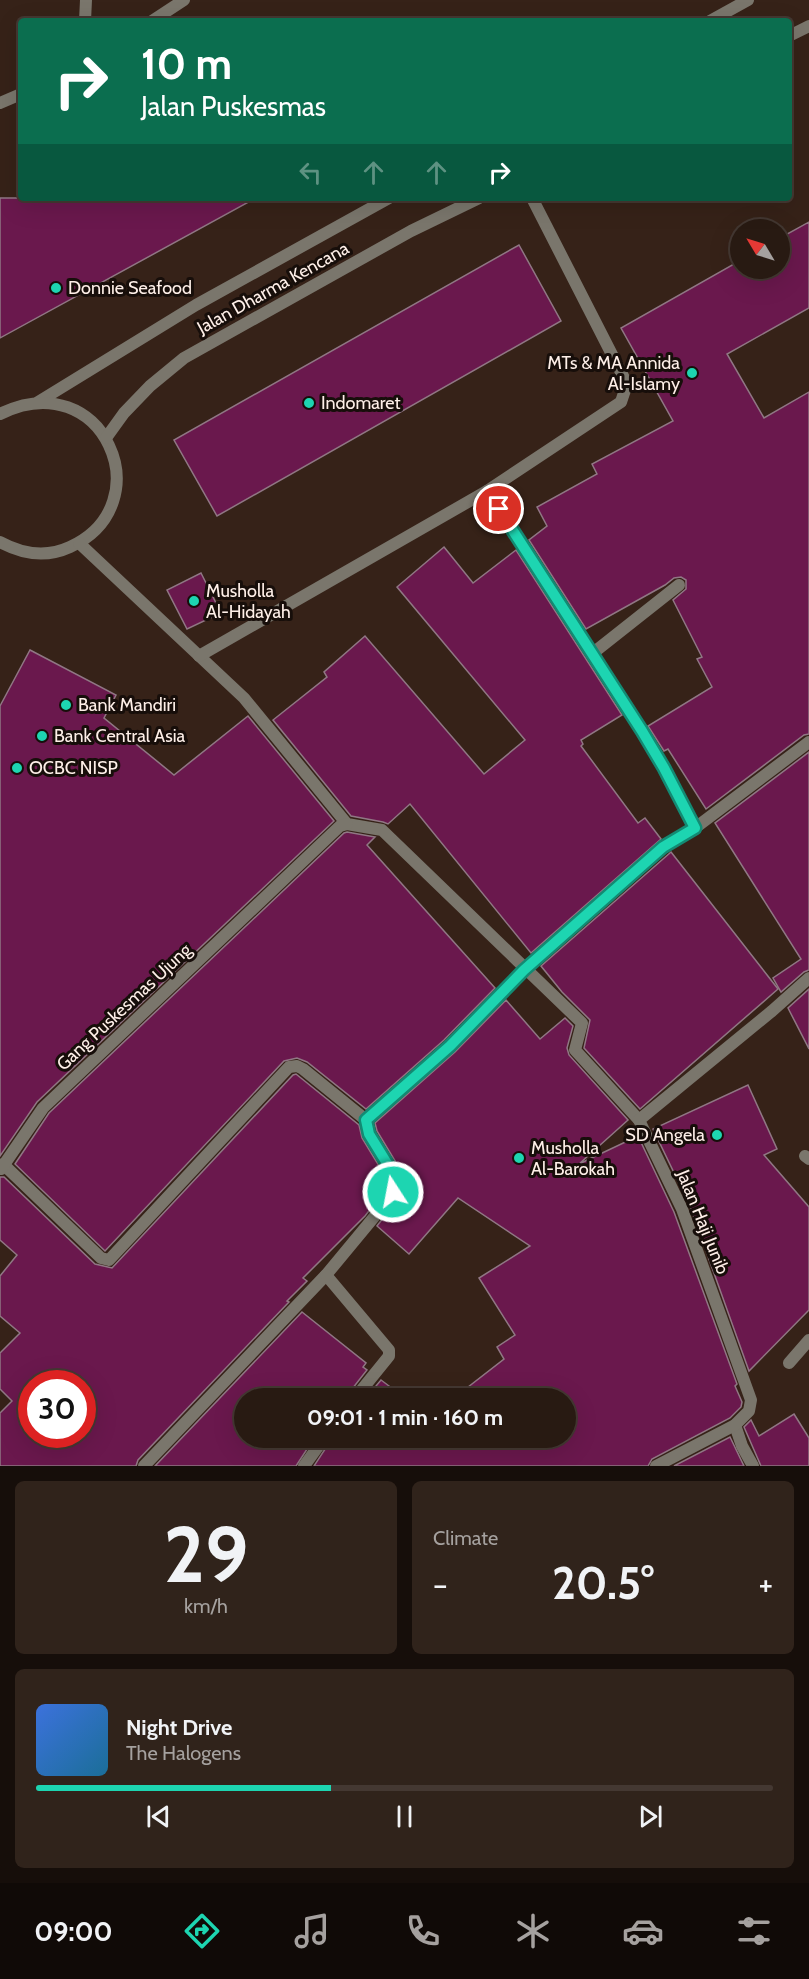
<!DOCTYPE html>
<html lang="en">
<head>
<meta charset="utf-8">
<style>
  body { margin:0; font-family:Cabin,sans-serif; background:#30231b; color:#f1f3f6; height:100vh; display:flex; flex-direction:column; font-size:22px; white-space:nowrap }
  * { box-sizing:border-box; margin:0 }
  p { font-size:20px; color:#a5a19f }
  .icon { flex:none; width:33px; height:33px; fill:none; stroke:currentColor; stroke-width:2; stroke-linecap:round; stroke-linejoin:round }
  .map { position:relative; height:1466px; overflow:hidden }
  .panel { display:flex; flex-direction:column; gap:15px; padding:15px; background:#160e0a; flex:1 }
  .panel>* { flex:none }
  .guide { position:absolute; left:18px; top:18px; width:774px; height:183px; border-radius:6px; box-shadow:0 6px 24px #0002,0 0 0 2px #443832; background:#0b6e4f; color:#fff; overflow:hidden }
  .needle { width:39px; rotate:308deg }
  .fabs { position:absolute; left:730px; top:219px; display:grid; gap:12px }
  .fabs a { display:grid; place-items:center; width:60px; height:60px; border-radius:50%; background:#281a12; box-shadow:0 6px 24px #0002,0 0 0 2px #443832; font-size:30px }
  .speed { position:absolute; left:18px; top:1370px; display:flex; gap:12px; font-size:30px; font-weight:700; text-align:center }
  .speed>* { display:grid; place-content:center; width:78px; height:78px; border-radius:50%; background:#281a12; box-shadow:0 6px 24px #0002,0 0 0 2px #443832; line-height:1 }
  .speed .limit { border:9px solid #d22; background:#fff; color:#111 }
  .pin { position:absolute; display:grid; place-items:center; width:51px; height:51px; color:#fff; margin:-26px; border:3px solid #fff; border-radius:50%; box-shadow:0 2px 6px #0007 }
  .me { position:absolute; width:66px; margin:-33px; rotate:349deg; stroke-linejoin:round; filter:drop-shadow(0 0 4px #0008) }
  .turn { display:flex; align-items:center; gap:21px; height:126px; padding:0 24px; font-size:27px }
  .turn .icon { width:78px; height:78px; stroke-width:2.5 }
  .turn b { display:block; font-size:42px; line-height:51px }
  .lanes { display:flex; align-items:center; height:57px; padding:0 24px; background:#0003; justify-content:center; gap:30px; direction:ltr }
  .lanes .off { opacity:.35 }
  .big { font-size:45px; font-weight:700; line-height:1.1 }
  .panel .card { flex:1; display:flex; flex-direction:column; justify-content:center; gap:9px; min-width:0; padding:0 21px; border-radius:9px; background:#30231b }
  .panel .dial { align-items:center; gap:0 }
  .dial b { font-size:78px; line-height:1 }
  .song { display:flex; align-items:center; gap:18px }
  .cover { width:72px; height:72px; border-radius:9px; background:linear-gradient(135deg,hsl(220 70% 55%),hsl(200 70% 35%)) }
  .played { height:6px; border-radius:3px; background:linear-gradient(90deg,#1dd5b1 40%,#443832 40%) }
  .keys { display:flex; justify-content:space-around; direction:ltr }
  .heat { display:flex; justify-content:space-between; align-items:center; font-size:33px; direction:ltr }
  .panel .tiles { flex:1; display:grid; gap:15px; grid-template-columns:1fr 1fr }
  .card:last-child { grid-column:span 2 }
  .trip { position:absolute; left:234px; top:1388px; width:342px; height:60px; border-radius:30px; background:#281a12; box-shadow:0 6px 24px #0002,0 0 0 2px #443832; font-weight:700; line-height:60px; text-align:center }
  .dock { display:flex; height:96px; justify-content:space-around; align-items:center; background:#100a07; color:#a5a19f }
  .dock .icon { width:42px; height:42px }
  .dock .current { color:#1dd5b1 }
  .dock b { font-size:27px; color:#f1f3f6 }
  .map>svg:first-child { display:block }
</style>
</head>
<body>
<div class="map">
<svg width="809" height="1466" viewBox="0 0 809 1466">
  <rect width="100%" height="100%" fill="#362218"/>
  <!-- building -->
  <g fill="#6a184d" stroke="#907784" stroke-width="1.5" fill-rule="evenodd">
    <path d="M0,198H256L0,338Z"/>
    <path d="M809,222V308L727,354L764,418L809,392V734L804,735L706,809L668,749L664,751L648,726L712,687L697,659L702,657L673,600L686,589V580L681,577L674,578L665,585L586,629L529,540L547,526L537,507L597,474L592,464L673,421L621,328L741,260V268H780V238Z"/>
    <path d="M519,245L561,321L217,516L174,440Z"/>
    <path d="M444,547L473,583L516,550L622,715L581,740L583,744L581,746L638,823L645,818L661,839L531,953L410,804L388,824L383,822L351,816L273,720L327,677L324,672L365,636L484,774L525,740L397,587Z"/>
    <path d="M201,573L221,613L187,629L167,590Z"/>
    <path d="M30,650L116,695L104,718L174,775L248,716L334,821L37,1102L0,1156V706Z"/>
    <path d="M809,752V970L804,972L781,992L773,978L801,959L715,823Z"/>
    <path d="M347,832L375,837L367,845L495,988L444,1040L366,1109L307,1062L297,1058L284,1061L105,1251L15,1164L49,1113L344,833Z"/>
    <path d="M671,852L778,989L640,1109L584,1048L590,1020L562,992L541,966Z"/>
    <path d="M809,989V1049L788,1008Z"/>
    <path d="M506,1000L540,1039L565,1018L573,1026L567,1048L569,1055L628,1120L579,1164L638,1136L674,1212L737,1384L735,1386L742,1402L741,1407L730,1418L652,1459L648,1466H314L333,1437H566V1398H454L504,1359L497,1347L515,1335L479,1278L530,1246L458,1198L409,1254L377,1226L400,1196L404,1179L403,1174L377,1131L375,1123L455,1052Z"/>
    <path d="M296,1074L359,1125L362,1138L387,1179L382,1194L365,1216L303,1278L307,1281L287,1301L289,1302L138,1460L136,1466H0V1413L12,1401L0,1389V1353L20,1333L0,1316V1276L17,1255L0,1240V1177H4L95,1264L112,1268L293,1075ZM32,1383H82V1434H32Z"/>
    <path d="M748,1085L777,1149L764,1155L809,1207V1310L749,1371L690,1206L653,1129Z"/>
    <path d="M302,1312L366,1363L363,1367L367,1370L349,1393L347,1398H244V1437H315L296,1466H155Z"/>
    <path d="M381,1380L405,1398H366Z"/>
    <path d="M794,1414L809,1438V1466H761L744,1427L751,1420L759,1436Z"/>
    <path d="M730,1437L744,1466H674Z"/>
  </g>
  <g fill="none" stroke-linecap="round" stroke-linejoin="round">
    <!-- street -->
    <g stroke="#7a766c" stroke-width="12">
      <path d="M85,21L86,0"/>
      <path d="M152,21L184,0"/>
      <path d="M710,21L748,0"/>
      <path d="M789,36L809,26"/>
      <path d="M0,103L21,94"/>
      <path d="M38,402L196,305L389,198"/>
      <path d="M0,414C103,363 164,504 70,547C46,558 22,554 0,542"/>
      <path d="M106,438L124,413L150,386L184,358L411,231L479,198"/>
      <path d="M487,491L642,731L665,768L695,828"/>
      <path d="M79,543L244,698L347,824L382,830L582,1023L575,1050L639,1120"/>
      <path d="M593,653L679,585"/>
      <path d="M199,656L487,491L621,402L625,390V380L532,198"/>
      <path d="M366,1120L450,1046L524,970L663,847L695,828L809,742"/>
      <path d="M805,1156L809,1159"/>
      <path d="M3,1164L101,1258L109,1260L289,1067L297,1066L303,1069L366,1120L369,1134L396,1178L393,1192L389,1199L326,1275L144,1466"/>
      <path d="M1,1169L43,1108L340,826L347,824"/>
      <path d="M326,1275L389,1350V1356L355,1398"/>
      <path d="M789,1363L809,1340"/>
      <path d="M735,1425L742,1446L753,1466"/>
      <path d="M304,1466L325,1437"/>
      <path d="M656,1466L735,1425L749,1411L751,1400L682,1209L639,1120L772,1011L809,978"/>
    </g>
  </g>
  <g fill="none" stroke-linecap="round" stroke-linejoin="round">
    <!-- route casing -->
    <g stroke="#138a73" stroke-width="15">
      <path id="route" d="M393,1192L396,1178L369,1134L366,1120L450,1046L524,970L663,847L695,828L664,768L642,731L499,509"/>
    </g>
    <!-- route -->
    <use href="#route" stroke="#1dd5b1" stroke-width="10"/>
  </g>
  <!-- markers -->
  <g fill="#1dd5b1" stroke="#170e0a" stroke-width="2">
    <circle cx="56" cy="288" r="6"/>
    <circle cx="692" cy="373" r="6"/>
    <circle cx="309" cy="403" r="6"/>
    <circle cx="194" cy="601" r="6"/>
    <circle cx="66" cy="705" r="6"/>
    <circle cx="42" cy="736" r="6"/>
    <circle cx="17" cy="768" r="6"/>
    <circle cx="717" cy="1135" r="6"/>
    <circle cx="519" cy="1158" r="6"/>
  </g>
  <g text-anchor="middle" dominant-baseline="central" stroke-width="6" stroke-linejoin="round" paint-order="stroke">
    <!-- poi labels -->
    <g font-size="18" fill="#feefe8" stroke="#170e0a" text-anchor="start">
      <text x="68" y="288">Donnie Seafood</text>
      <text x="680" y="363" text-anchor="end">MTs &amp; MA Annida<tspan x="680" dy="21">Al-Islamy</tspan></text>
      <text x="321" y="403">Indomaret</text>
      <text x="206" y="591">Musholla<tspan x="206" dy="21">Al-Hidayah</tspan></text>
      <text x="78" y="705">Bank Mandiri</text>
      <text x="54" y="736">Bank Central Asia</text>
      <text x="29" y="768">OCBC NISP</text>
      <text x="705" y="1135" text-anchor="end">SD Angela</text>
      <text x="531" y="1148">Musholla<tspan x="531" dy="21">Al-Barokah</tspan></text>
    </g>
    <!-- street labels -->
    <g font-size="18" fill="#feefe8" stroke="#170e0a">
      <text transform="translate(273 288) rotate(-29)">Jalan Dharma Kencana</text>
      <text transform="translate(124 1007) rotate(-43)">Gang Puskesmas Ujung</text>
      <text transform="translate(703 1222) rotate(68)">Jalan Haji Junib</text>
    </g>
  </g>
</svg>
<div class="fabs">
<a><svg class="needle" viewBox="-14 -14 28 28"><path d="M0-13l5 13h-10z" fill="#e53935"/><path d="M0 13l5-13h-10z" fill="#a5a19f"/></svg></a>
</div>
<div class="speed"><div class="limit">30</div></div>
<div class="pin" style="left:499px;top:509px;background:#d93025"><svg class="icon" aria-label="arrive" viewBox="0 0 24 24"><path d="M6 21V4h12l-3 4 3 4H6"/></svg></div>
<svg class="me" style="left:393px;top:1192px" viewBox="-20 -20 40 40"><circle r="17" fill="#1dd5b1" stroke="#fff" stroke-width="3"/><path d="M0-11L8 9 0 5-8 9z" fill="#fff"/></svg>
<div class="trip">09:01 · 1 min · 160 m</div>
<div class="guide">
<div class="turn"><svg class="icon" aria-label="right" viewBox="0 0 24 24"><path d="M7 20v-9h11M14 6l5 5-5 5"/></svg><div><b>10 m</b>Jalan Puskesmas</div></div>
<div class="lanes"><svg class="icon off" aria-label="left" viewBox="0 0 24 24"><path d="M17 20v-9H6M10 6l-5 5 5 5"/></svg><svg class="icon off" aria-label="ahead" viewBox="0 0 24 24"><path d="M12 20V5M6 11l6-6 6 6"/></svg><svg class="icon off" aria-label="ahead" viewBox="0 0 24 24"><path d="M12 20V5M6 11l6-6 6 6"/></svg><svg class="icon" aria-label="right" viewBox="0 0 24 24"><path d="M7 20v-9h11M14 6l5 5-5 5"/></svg></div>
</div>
</div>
<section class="panel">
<div class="tiles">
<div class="card dial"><b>29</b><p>km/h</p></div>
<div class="card"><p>Climate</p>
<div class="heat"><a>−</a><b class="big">20.5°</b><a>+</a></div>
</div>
<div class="card">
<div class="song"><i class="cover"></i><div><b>Night Drive</b><p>The Halogens</p></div></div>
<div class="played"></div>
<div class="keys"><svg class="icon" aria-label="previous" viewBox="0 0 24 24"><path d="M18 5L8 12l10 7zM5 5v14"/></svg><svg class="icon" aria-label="pause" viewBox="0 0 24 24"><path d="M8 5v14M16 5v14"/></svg><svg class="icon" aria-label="next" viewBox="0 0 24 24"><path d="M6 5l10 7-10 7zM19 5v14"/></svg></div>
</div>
</div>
</section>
<nav class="dock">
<b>09:00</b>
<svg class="icon current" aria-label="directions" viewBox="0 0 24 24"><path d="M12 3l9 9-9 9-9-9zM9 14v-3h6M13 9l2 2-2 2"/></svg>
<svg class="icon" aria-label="music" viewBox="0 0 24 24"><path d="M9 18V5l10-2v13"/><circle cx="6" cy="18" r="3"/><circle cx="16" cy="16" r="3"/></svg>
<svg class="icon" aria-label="phone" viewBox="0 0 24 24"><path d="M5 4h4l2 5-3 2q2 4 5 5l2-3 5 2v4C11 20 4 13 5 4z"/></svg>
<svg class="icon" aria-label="climate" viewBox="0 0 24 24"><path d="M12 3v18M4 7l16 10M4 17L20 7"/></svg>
<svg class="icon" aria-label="car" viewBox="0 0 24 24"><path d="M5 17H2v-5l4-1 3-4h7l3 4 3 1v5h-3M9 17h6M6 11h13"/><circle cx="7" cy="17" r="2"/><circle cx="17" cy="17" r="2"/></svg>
<svg class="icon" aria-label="filters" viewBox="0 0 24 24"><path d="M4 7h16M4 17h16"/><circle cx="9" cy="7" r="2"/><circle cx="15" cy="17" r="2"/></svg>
</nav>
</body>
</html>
